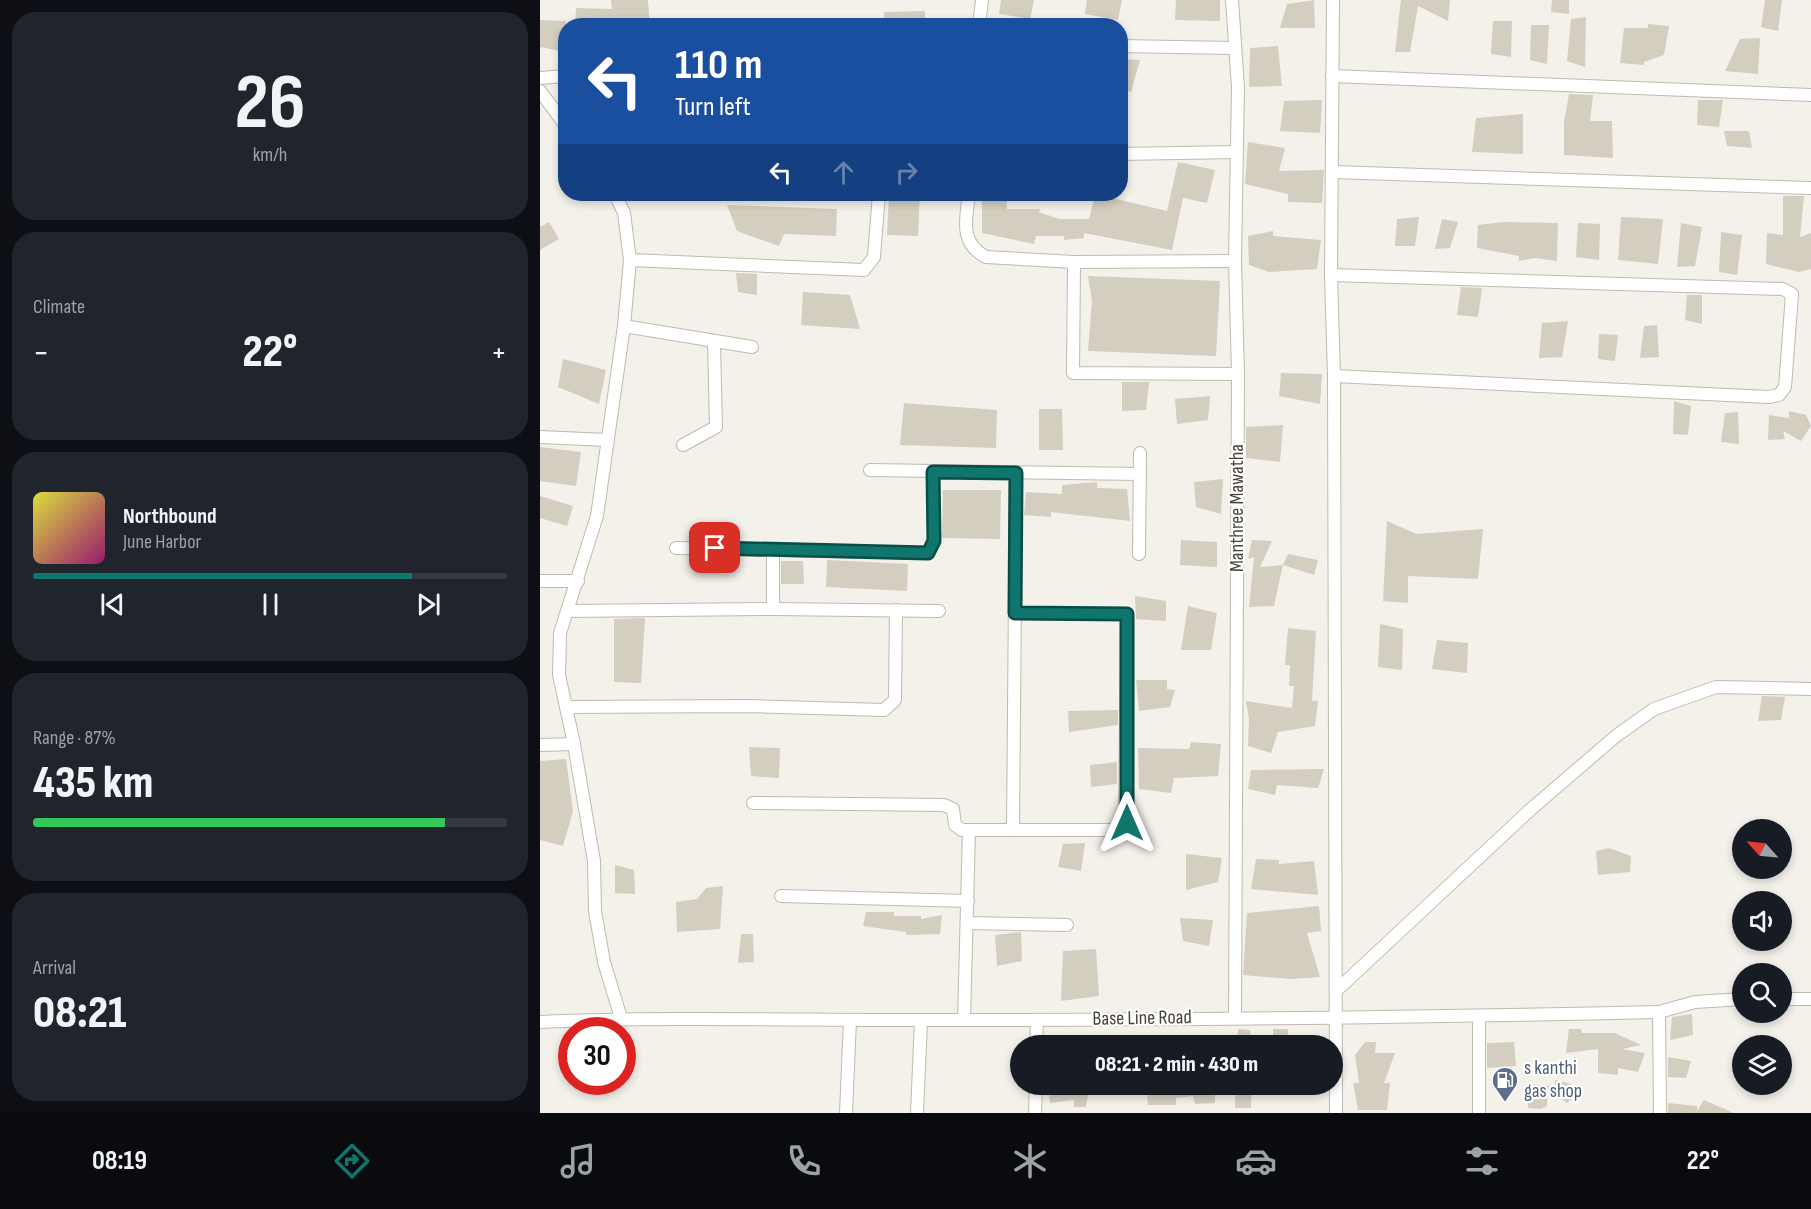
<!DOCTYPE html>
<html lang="en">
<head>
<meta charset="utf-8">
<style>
  body { margin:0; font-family:"Sofia Sans Condensed",sans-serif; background:#20242c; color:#f1f3f6; height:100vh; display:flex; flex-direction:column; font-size:22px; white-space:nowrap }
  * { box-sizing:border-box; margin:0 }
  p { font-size:20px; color:#9ea1a6 }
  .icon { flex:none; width:33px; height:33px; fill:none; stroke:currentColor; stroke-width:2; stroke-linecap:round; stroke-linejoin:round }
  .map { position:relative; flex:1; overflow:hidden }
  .details { display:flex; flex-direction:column; gap:12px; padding:12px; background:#0d0f14; width:540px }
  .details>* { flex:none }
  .top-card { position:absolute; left:18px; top:18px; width:570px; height:183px; border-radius:24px; box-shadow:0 3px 9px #0003; background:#1a4fa0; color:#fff; overflow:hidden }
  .needle { width:39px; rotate:297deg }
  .tools { position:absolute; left:1192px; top:819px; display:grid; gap:12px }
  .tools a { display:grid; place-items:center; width:60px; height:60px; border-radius:50%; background:#171b24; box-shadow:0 3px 9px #0003; font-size:30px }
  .speed { position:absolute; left:18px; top:1017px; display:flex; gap:12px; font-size:30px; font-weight:700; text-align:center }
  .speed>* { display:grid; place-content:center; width:78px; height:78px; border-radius:50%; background:#171b24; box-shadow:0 3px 9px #0003; line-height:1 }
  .speed .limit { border:9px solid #d22; background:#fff; color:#111 }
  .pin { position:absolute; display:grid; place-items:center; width:51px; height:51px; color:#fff; margin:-26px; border-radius:12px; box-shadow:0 3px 9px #0006 }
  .me { position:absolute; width:66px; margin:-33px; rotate:0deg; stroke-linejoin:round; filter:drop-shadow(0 0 4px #0008) }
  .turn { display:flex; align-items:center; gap:21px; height:126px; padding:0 18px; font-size:27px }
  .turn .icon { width:78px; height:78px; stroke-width:2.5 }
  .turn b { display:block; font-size:42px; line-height:51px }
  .lanes { display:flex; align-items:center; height:57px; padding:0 18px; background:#0003; justify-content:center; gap:30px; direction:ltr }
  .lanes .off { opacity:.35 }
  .big { font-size:45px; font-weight:800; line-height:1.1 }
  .details .card { flex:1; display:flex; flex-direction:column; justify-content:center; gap:9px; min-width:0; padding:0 21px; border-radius:24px; background:#20242c }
  .details .dial { align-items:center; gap:0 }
  .dial b { font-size:78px; line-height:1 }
  .song { display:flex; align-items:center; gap:18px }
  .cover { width:72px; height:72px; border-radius:9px; background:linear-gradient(135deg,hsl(60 70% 55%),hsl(320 70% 35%)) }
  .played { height:6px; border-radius:3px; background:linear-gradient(90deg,#0f766e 80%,#363941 80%) }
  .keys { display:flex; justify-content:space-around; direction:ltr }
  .heat { display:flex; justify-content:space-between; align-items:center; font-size:33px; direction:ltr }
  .charge { height:9px; border-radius:4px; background:linear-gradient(90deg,#34c759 87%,#363941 0) }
  .trip { position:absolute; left:470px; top:1035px; width:333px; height:60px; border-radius:30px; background:#171b24; box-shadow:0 3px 9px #0003; font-weight:800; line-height:60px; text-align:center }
  .tabs { display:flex; height:96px; justify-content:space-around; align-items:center; background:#090b0e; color:#9ea1a6 }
  .tabs .icon { width:42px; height:42px }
  .tabs .on { color:#0f766e }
  .tabs b { font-size:27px; color:#f1f3f6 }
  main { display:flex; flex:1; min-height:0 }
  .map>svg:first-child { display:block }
</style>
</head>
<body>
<main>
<section class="details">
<div class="card dial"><b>26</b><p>km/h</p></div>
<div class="card"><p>Climate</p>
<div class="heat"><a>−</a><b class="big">22°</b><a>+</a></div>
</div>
<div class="card">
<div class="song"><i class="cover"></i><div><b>Northbound</b><p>June Harbor</p></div></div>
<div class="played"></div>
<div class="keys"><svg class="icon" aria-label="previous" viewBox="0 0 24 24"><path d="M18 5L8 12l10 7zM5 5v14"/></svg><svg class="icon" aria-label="pause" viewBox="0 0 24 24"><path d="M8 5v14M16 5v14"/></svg><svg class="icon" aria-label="next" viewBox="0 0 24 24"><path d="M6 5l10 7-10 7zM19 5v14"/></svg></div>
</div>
<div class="card"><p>Range · 87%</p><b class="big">435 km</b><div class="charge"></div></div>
<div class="card"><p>Arrival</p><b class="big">08:21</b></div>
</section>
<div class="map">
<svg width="1271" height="1113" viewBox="0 0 1271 1113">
  <rect width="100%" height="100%" fill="#f3f1ea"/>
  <!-- building -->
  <g fill="#d4cec0">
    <path d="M71,0H108L110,26H35L36,8L72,9Z"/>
    <path d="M461,0H494L490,19L459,14Z"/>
    <path d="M547,0H582L578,20L545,14Z"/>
    <path d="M636,0H680V21L635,20Z"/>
    <path d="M774,0L775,28H740L747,4Z"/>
    <path d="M861,0H910L908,21L878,6L870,52H855Z"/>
    <path d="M1012,0H1029V14L1011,12Z"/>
    <path d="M1225,0H1242L1238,31L1221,27Z"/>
    <path d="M385,11V26H345L344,12Z"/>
    <path d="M1046,17L1045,67L1027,61L1031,19Z"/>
    <path d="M0,20L26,21V52L0,47Z"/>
    <path d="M953,21H972L971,57L951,54Z"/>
    <path d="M1108,24L1129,26L1124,55L1104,62V65L1080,63L1084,28H1108Z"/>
    <path d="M991,25H1009L1007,64L990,60Z"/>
    <path d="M1220,38L1218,74L1185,71L1200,39Z"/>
    <path d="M738,46L742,86L709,87L710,48Z"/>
    <path d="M580,59L600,60L591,92L580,89Z"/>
    <path d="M1029,94L1053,95L1050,121H1072L1073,158L1024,155V122Z"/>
    <path d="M782,100L780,133L740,131L744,101Z"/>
    <path d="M1158,100H1183L1179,127L1157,125Z"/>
    <path d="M983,114V154L932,152L936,118Z"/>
    <path d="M1184,131H1209L1212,148L1187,146Z"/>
    <path d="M708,142L745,148L739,171L784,170L782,203L748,202V194L705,184Z"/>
    <path d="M638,162L675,170L667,203L643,198L632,250L544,233V238L524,240V236H496L494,244L442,233V194H466L467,209H500L499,212L519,219H549L555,194L627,211Z"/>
    <path d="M349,194H380L378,236L347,235Z"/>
    <path d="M1243,196H1264L1260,237L1271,233V269L1259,272L1226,264L1227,233L1243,235Z"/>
    <path d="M187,205L297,209L296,236L244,234L239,246L197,231Z"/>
    <path d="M879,217L875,246H855L857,219Z"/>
    <path d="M1081,217L1123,219L1118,264L1078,260Z"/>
    <path d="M902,219L918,222L910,248L895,249Z"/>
    <path d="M9,222L19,239L0,250V227Z"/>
    <path d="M964,222L1018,223L1017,261L995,258L979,261V256L937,248L938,225Z"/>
    <path d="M1038,223L1060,224L1059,260L1036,257Z"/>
    <path d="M1141,223L1162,227L1155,266L1137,267Z"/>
    <path d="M733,231V236L781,240L777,269L729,272L709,265L708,236Z"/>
    <path d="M1181,232L1202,235L1197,275L1179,272Z"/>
    <path d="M196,273L217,274V295L198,292Z"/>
    <path d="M548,276L680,281L676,356L548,351L552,301Z"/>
    <path d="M921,287L942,288L938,317L917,315Z"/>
    <path d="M263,292L310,295L320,329L261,325Z"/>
    <path d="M1147,295H1162V324L1145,320Z"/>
    <path d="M1028,321L1022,357L999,358L1002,323Z"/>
    <path d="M1117,325L1119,357L1100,358L1104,326Z"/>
    <path d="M1059,334L1078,335L1075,361L1058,359Z"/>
    <path d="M23,359L66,370L59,404L18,387Z"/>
    <path d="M741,373L782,374L780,404L739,396Z"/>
    <path d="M582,382H609L606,410L582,411Z"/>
    <path d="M670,396L668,420L637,424L635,399Z"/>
    <path d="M1134,401L1151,406L1148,435L1133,434Z"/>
    <path d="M364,403L457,410L456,448L360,445Z"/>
    <path d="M499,409H522L523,450H499Z"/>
    <path d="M1249,411L1266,415L1271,426L1261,441L1243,431L1245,439L1228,440L1229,415L1249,418Z"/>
    <path d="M1198,412L1199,444L1181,442L1185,413Z"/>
    <path d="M743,425L740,462L706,458V427Z"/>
    <path d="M0,447L41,452L36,486L0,481Z"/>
    <path d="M683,479L681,514L656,507L654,482Z"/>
    <path d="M557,482V488L587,489L590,521L511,512V517L484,515L486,492L522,494V485Z"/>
    <path d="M403,490H461L460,539L402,538Z"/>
    <path d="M0,496L33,506L27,526L0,518Z"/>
    <path d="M847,521L876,534L943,529L938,579L868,576V603L843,601Z"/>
    <path d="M641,540L677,542V567L640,565Z"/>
    <path d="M712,540L732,541L720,567L743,565L734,606L709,607L714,557L708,559Z"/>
    <path d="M748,554L778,560L774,575L743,565Z"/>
    <path d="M287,560L368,564L367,591L286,587Z"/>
    <path d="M241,561H263L264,584H241Z"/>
    <path d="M595,596L626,601V621L596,619Z"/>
    <path d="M648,606L677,613L671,650H641Z"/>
    <path d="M105,618L101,683L74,682V619Z"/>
    <path d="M840,624L863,629L862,670L838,667Z"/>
    <path d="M748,628L776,631L772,701H778L775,726L738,732L731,753L708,746L709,719L706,701L752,708L754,686H749L750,665H745Z"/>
    <path d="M897,640L928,643L927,673L892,669Z"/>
    <path d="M596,680H627V689L635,690L630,707L599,711Z"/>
    <path d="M1222,696L1245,697L1241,720L1218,721Z"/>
    <path d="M578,710V725L529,732L528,711Z"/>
    <path d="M651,742L681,744L678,776L634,778L631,793L599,789L598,748L649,749Z"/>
    <path d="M209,747L240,748L239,778L211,776Z"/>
    <path d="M26,759L33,811L23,846L0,840V761Z"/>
    <path d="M577,762V784L551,787L550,765Z"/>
    <path d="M784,769L778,788L737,785L735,795L708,789L711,770Z"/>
    <path d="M545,843L541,871L518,867L523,844Z"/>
    <path d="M1069,848L1091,856L1090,872L1058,875L1056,851Z"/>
    <path d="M646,854L682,858L678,882L646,890Z"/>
    <path d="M716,859L739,860V864L774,861L778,895L711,889Z"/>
    <path d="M75,865L94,870L95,894L75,893Z"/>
    <path d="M183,886L180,929L137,932L136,902L157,899L166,888Z"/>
    <path d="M779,906L781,931L767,933L780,977L751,979L703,975L707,913Z"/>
    <path d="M326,912H354V916H381V919L402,915L400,934L366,935V932L323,926Z"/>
    <path d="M640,918L673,920L669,946L643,941Z"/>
    <path d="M481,932L482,961L457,966L455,935Z"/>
    <path d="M201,934H213L214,962L198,963Z"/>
    <path d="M556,949L559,996L521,1001L523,951Z"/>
    <path d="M1152,1014L1153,1035L1130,1040L1132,1017Z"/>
    <path d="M698,1029L710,1030L712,1046H697Z"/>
    <rect x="733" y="1029" width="15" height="17"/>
    <path d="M1029,1029H1041L1042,1033H1075L1101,1045L1082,1049L1105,1053L1098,1072L1078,1068V1075L1058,1073V1049L1026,1053Z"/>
    <path d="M825,1042H836L835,1053H855L844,1083H850L847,1110H818L813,1083H819L815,1055Z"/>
    <path d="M974,1042L976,1066L947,1068V1043Z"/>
    <path d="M1128,1057L1151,1061L1146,1078L1128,1077Z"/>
    <path d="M1015,1080L1031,1084L1034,1097L1027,1103L1007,1089V1106L1001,1109L988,1108L987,1084L1015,1086Z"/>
    <path d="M508,1084H550L546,1107H534V1100L510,1103Z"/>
    <path d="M606,1084H675V1103L655,1104L653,1096L636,1098V1105H608Z"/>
    <path d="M695,1084H712L711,1108H695Z"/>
    <path d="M1164,1100L1194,1113H1128V1103L1157,1106V1111Z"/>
  </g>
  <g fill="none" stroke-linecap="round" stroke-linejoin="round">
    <!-- minor casing -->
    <g stroke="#bebaad" stroke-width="14">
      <g id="minor">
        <path d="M692,0L698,87L695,261L698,374L695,1017"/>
        <path d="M793,0L791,275L794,376L796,1113"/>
        <path d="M439,26L442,0"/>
        <path d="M580,46L693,48"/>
        <path d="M792,76L1271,95"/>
        <path d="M0,78L26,76"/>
        <path d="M0,91L26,126"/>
        <path d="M580,154L696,152"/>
        <path d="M793,172L1271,188"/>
        <path d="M75,194L84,213L90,260L84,326L57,516L20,633L19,675L34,744L54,861L55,911L64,962L81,1018"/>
        <path d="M429,194C426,219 419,243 446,257L534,262L695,261"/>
        <path d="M90,260L324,270L334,257L339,194"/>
        <path d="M534,262L533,373L698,374"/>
        <path d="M791,275L1243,289L1252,294L1245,387L1239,395L1229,397L794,376"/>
        <path d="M84,326L212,347"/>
        <path d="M0,437L67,440"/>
        <path d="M143,445L176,427L174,342"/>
        <path d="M330,470L600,474"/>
        <path d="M136,548L388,553L394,541L393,472"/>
        <path d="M233,549V609"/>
        <path d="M599,554L600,453"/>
        <path d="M0,581H38"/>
        <path d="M27,611L233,609L399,611"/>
        <path d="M26,707L208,706L344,710L355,700L356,610"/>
        <path d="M0,745L34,744"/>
        <path d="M213,803L404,805L413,809L415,825L422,830H578L585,827L587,614L475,613"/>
        <path d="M473,830L476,473"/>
        <path d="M241,896L428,901"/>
        <path d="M427,923L527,925"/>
        <path d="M798,989L990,810L1076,736L1114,709L1176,687L1271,689"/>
        <path d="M1242,999H1271"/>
        <path d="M1119,1012L1120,1113"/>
        <path d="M939,1016V1113"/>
        <path d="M424,1020L429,830"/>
        <path d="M0,1022C140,1016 281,1021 422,1020C654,1020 887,1017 1119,1012L1155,1002L1203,999"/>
        <path d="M496,1046L497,1020"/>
        <path d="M306,1113L310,1020"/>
        <path d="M377,1113L381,1021"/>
        <path d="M495,1113L496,1084"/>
      </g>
    </g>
    <!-- minor -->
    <use href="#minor" stroke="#fff" stroke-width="12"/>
  </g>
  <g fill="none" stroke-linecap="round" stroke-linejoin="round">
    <!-- route casing -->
    <g stroke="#0a4d48" stroke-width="15">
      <path id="route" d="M175,548L388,553L394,541L393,472L476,473L475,613L587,614V823"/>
    </g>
    <!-- route -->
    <use href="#route" stroke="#0f766e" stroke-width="10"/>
  </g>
  <!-- icons -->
  <defs>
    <g id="fuel-pin" transform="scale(1.35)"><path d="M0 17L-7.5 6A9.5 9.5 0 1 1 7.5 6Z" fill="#5c6f8a" stroke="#fff"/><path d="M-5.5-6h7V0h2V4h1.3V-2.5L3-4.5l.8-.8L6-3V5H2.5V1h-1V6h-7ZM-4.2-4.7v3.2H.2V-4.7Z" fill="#fff"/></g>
  </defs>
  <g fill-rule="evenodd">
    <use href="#fuel-pin" x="965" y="1080"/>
  </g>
  <g text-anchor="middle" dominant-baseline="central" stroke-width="4.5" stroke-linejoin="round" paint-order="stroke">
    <!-- street labels -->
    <g font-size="20" fill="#474339" stroke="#fff">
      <text transform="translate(697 508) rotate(-90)">Manthree Mawatha</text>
      <text transform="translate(602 1018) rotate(-1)">Base Line Road</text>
    </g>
    <!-- service labels -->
    <g font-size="20" fill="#4e5e75" stroke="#fff" text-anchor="start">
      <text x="984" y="1068">s kanthi<tspan x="984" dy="23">gas shop</tspan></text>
    </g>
  </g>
</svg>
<div class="tools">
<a><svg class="needle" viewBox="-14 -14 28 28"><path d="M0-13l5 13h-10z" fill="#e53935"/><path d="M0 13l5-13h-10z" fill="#9ea1a6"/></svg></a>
<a><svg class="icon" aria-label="sound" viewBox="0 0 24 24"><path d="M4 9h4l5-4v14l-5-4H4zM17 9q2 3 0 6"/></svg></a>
<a><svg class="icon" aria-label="search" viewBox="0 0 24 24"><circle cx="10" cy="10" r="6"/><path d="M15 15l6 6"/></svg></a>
<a><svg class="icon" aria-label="layers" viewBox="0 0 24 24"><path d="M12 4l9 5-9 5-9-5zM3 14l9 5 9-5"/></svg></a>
</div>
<div class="speed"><div class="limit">30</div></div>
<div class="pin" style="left:175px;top:548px;background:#d93025"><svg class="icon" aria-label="arrive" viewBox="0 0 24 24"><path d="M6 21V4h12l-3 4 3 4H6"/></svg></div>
<svg class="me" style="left:587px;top:823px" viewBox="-20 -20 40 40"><path d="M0-17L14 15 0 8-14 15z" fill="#0f766e" stroke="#fff" stroke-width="4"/></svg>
<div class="trip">08:21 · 2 min · 430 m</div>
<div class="top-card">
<div class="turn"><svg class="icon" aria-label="left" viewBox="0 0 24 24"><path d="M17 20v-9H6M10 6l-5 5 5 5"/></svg><div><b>110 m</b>Turn left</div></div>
<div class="lanes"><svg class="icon" aria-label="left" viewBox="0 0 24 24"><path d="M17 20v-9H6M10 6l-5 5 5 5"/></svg><svg class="icon off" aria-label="ahead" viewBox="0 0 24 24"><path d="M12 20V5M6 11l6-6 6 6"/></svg><svg class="icon off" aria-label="right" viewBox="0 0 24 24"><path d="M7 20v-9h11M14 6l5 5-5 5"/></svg></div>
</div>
</div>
</main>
<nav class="tabs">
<b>08:19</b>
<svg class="icon on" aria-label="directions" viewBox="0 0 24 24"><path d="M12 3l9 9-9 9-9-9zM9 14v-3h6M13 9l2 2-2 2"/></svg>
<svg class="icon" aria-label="music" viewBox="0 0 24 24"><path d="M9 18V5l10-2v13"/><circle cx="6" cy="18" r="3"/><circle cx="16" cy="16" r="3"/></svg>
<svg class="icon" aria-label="phone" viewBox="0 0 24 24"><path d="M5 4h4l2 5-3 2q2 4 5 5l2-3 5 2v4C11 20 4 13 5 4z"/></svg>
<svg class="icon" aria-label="climate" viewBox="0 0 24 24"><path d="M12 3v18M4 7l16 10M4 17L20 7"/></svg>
<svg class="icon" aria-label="car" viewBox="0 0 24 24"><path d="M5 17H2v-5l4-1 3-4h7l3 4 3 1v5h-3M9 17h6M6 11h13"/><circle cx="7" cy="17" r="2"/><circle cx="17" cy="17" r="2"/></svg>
<svg class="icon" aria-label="filters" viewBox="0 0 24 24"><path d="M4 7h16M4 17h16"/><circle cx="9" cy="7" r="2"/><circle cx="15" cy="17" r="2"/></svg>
<b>22°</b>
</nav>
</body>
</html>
